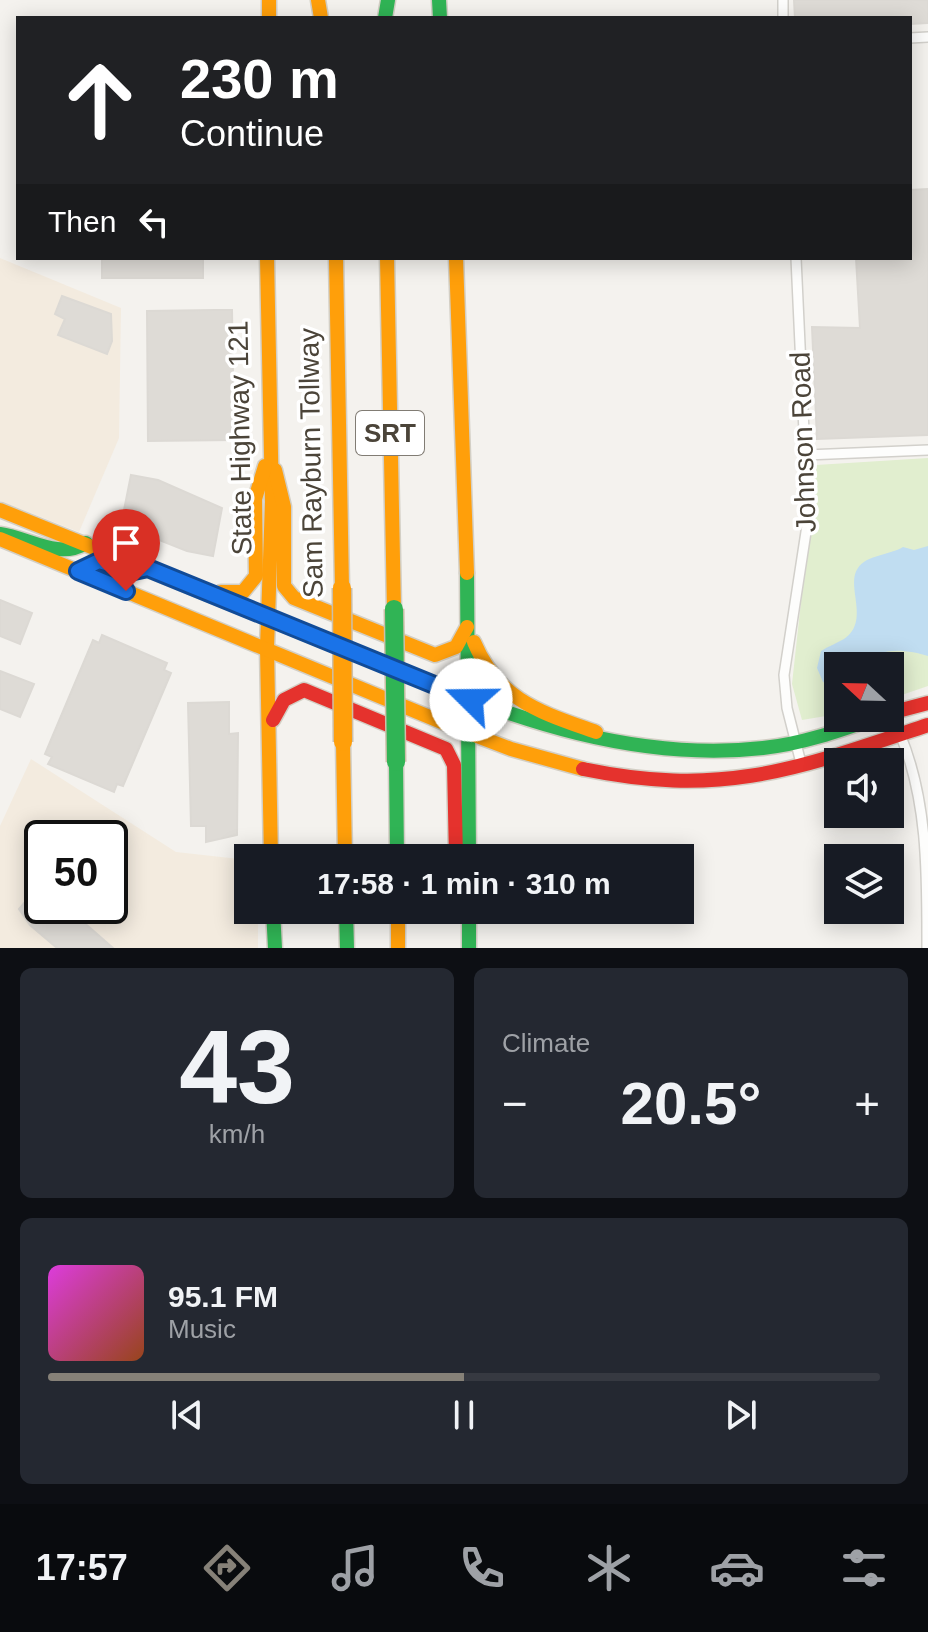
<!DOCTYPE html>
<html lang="en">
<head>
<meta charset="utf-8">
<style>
  body { margin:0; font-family:Arial,sans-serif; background:#242831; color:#f1f3f6; height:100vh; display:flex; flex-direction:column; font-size:30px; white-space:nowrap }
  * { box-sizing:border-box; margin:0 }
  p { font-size:26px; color:#9ea1a6 }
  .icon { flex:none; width:44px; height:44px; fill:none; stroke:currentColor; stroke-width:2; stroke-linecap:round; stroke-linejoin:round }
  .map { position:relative; height:948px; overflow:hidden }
  .drawer { display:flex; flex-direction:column; gap:20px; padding:20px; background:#0d0f14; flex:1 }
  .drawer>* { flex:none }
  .banner { position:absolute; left:16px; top:16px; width:896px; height:244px; border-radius:0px; box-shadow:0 4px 20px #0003; background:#202124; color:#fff; overflow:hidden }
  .needle { width:52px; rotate:292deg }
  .tools { position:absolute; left:824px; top:652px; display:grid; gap:16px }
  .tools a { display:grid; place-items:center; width:80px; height:80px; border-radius:0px; background:#171b24; box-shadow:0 4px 20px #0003; font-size:40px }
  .speed { position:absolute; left:24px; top:820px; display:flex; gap:16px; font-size:40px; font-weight:700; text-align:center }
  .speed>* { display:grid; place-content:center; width:104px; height:104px; border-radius:50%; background:#171b24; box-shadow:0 4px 20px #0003; line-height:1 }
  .speed .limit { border:4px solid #111; border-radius:12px; background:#fff; color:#111 }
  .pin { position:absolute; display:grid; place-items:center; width:68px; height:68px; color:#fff; margin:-82px -34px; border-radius:50% 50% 50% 0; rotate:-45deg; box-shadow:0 0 8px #0007 }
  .pin .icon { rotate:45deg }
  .me { position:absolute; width:88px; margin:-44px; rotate:292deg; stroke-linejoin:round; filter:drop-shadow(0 0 6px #0008) }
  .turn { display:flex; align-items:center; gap:28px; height:168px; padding:0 32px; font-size:36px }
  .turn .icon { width:104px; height:104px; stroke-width:2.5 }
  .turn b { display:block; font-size:56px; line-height:68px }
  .then { display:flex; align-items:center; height:76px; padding:0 32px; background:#0003; gap:16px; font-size:30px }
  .big { font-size:60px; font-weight:700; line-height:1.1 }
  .drawer .tile { flex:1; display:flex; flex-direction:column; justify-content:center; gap:12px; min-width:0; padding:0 28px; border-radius:12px; background:#242831 }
  .drawer .dial { align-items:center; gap:0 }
  .dial b { font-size:104px; line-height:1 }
  .song { display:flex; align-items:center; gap:24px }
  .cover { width:96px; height:96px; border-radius:12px; background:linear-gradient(135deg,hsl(300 70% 55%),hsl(20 70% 35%)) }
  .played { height:8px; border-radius:4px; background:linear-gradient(90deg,#868178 50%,#363941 50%) }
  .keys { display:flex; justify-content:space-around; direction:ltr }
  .heat { display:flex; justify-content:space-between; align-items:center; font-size:44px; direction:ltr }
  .drawer .tiles { flex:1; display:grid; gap:20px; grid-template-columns:1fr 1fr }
  .tile:last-child { grid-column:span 2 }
  .trip { position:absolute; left:234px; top:844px; width:460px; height:80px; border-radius:0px; background:#171b24; box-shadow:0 4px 20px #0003; font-weight:700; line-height:80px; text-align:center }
  .menu { display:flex; height:128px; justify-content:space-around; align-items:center; background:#090b0e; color:#9ea1a6 }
  .menu .icon { width:56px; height:56px }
  .menu .on { color:#868178 }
  .menu b { font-size:36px; color:#f1f3f6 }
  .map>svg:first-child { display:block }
</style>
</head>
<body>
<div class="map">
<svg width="928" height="948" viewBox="0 0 928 948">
  <rect width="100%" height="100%" fill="#f4f2ee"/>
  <!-- commercial -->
  <g fill="#f3ebdf" fill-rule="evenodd">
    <path d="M0,258L121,308L119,438L79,532L0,501Z"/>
    <path d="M31,759L176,852L248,860V910H258V948H0V826ZM42,838H110V906H42Z"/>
  </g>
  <!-- green -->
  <path fill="#e1eecf" d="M928,458V686L890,699V666H838V714L802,720L792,684L816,465Z"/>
  <!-- water -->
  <path fill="#c0ddf1" d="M928,546V656C908,650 877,645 866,666H838V687L823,682L817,668L821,651C829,646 837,643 844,639C871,621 845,586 858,568C866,555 890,555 903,547L914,550Z"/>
  <!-- building -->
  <g fill="#dedbd6" stroke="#dcd9d4" stroke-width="2">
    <path d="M794,0H928V23L910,24V18H795Z"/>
    <path d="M928,189V435L817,439L812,327L860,328L856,258H910V190Z"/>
    <rect x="102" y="258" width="101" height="20"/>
    <path d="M62,296L111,314L112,341L107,354L58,335L65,319L55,314Z"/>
    <path d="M215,310H232L234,440L148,441L147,311Z"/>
    <path d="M131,475L158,480L222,508L213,556L187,551L121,525Z"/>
    <path d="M0,600L32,613L20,644L0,636Z"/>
    <path d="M102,635L167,663L164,670L171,673L123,786L117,784L114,792L48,764L52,757L45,754L93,640L99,643Z"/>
    <path d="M0,671L34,684L20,717L0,709Z"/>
    <path d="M229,702V734L238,733L237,835L206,842V826H191L188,703Z"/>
    <path d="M36,889L42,892V906H65L113,948H57L30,925L19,909Z"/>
  </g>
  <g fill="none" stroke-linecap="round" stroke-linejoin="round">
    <!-- street casing -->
    <g stroke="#d2d0cb" stroke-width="12">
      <g id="street">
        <path d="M783,0V18"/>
        <path d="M910,38L928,37"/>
        <path d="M796,258L808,519L784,675L787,708L802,767"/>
        <path d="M806,455L928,450"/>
        <path d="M900,734C928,801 927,874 927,948"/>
      </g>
    </g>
    <!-- fast casing -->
    <g stroke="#d3cfc5" stroke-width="17">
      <g id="fast">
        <path d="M439,0L440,18"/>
        <path d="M385,18L388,0"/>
        <path d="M0,534C29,538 58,560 86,543"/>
        <path d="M467,573L469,858"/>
        <path d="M401,672C516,720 637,762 763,748C801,744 839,731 875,718"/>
        <path d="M396,762L397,858"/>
        <path d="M273,910L275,948"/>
        <path d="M346,910L347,948"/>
        <path d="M469,910V948"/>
      </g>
    </g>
    <!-- slow casing -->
    <g stroke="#d3cfc5" stroke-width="17">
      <g id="slow">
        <path d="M269,0V18"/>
        <path d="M318,0L321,18"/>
        <path d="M267,258L272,502L267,648L271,858"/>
        <path d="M336,258L342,588"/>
        <path d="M387,258L394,609"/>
        <path d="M456,258L467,573"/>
        <path d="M275,470L284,507V586L294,598L435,655L456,647L467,627"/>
        <path d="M0,510L401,672"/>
        <path d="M0,539L456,728L511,749L583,769"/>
        <path d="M78,571L99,561L125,568"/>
        <path d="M221,592H243L256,576L255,499L265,466"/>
        <path d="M474,642C499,701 540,712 596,732"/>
        <path d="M343,742L345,858"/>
        <path d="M398,910V948"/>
      </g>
    </g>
    <!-- jam casing -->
    <g stroke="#d3cfc5" stroke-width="17">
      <g id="jam">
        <path d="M890,713L928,703"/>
        <path d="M273,720L284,700L304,690L446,749L454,765L456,858"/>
        <path d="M583,769C724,798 797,769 928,725"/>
      </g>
    </g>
    <!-- street -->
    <use href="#street" stroke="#fdfdfc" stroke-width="9"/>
    <!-- fast -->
    <use href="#fast" stroke="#30b455" stroke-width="14"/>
    <!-- slow -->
    <use href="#slow" stroke="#ff9f0a" stroke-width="14"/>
    <!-- jam -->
    <use href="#jam" stroke="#e5322d" stroke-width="14"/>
    <!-- fast-bridge casing -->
    <g stroke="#ccbfa9" stroke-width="21" stroke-linecap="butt">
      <path id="fast-bridge" d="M394,609L396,762"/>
    </g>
    <!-- slow-bridge casing -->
    <g stroke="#ccbfa9" stroke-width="21" stroke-linecap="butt">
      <path id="slow-bridge" d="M342,588L343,742"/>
    </g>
    <!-- fast-bridge -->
    <use href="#fast-bridge" stroke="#30b455" stroke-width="18"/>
    <!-- slow-bridge -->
    <use href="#slow-bridge" stroke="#ff9f0a" stroke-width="18"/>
  </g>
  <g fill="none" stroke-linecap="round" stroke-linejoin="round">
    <!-- route casing -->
    <g stroke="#114b97" stroke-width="20">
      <path id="route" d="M126,591L78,571L99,561L134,571L148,568L471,700"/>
    </g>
    <!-- route -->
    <use href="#route" stroke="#1a73e8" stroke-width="14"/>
  </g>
  <g text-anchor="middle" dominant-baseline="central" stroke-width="7" stroke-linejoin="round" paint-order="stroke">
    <!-- shield labels -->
    <rect fill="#fff" stroke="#817c74" stroke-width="2" x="356" y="411" width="68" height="44" rx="6"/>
    <g font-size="26" font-weight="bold" fill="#4b4439">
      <text x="390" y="433">SRT</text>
    </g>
    <!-- street labels -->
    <g font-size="28" fill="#4b4439" stroke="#fff">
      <text transform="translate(240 438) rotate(-91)">State Highway 121</text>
      <text transform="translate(803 442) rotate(-92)">Johnson Road</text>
      <text transform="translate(311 463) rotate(-91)">Sam Rayburn Tollway</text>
    </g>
  </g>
</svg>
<div class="tools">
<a><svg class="needle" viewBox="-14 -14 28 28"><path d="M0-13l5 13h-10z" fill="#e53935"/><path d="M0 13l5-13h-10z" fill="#9ea1a6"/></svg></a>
<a><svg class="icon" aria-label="sound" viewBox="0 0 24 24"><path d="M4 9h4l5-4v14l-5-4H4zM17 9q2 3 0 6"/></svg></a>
<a><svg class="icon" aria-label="layers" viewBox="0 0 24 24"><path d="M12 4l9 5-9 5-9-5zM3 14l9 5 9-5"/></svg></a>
</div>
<div class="speed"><div class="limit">50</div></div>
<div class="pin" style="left:126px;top:591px;background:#d93025"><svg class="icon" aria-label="arrive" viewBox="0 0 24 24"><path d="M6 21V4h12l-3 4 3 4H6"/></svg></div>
<svg class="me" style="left:471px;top:700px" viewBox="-20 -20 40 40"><circle r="19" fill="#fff"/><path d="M0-13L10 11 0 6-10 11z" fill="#1a73e8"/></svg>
<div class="trip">17:58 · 1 min · 310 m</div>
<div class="banner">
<div class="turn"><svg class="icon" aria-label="ahead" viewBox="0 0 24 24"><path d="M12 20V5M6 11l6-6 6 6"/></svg><div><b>230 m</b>Continue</div></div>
<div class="then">Then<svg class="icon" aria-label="left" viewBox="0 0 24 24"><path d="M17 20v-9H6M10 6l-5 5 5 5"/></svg></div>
</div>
</div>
<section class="drawer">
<div class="tiles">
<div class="tile dial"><b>43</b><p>km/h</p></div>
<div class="tile"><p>Climate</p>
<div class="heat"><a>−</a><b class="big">20.5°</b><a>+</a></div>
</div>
<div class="tile">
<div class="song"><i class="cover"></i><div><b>95.1 FM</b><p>Music</p></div></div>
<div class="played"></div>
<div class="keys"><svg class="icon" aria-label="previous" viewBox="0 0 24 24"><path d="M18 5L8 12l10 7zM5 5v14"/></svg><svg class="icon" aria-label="pause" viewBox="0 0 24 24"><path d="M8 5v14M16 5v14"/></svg><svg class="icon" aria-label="next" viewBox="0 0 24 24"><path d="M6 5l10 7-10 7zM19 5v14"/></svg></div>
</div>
</div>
</section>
<nav class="menu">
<b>17:57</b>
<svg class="icon on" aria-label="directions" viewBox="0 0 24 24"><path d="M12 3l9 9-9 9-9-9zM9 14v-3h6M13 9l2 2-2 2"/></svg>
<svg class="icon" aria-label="music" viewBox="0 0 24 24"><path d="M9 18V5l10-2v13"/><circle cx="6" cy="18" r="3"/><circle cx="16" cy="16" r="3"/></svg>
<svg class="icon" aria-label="phone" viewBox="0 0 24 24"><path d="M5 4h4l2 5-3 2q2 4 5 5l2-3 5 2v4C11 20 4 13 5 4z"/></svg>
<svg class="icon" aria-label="climate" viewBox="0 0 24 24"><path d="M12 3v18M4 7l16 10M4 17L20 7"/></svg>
<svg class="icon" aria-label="car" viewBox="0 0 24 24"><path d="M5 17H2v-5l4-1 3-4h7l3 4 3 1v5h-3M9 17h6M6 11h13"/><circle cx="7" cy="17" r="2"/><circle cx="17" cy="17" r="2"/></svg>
<svg class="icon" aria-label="filters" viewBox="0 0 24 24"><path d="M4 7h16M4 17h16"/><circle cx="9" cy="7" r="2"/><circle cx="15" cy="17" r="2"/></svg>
</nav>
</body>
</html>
